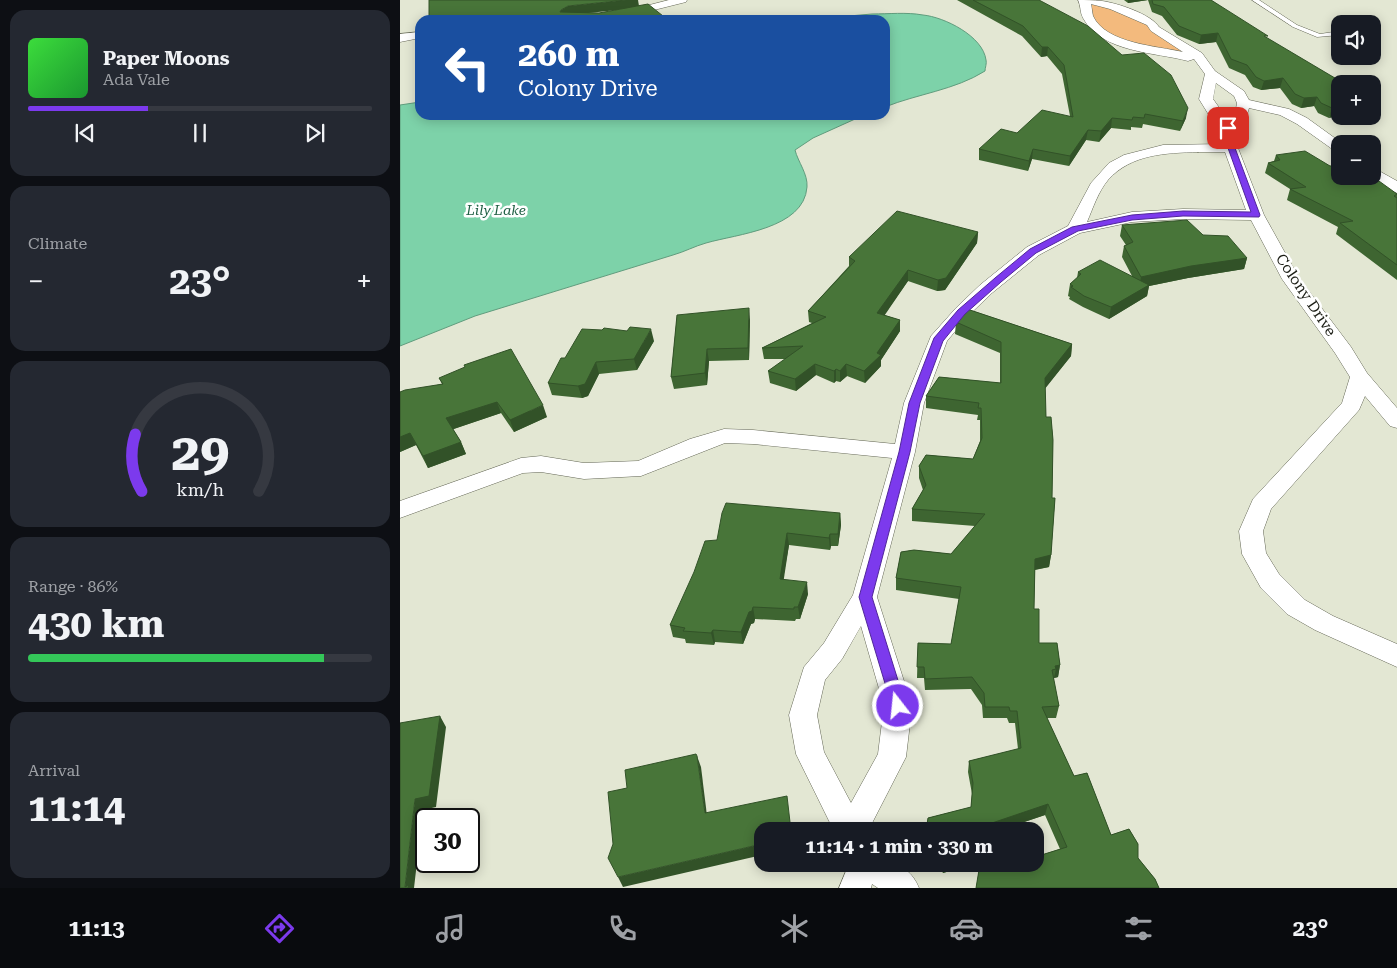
<!DOCTYPE html>
<html lang="en">
<head>
<meta charset="utf-8">
<style>
  body { margin:0; font-family:"Roboto Serif",serif; background:#242831; color:#f1f3f6; height:100vh; display:flex; flex-direction:column; font-size:19px; white-space:nowrap }
  * { box-sizing:border-box; margin:0 }
  p { font-size:16px; color:#9ea1a6 }
  .icon { flex:none; width:28px; height:28px; fill:none; stroke:currentColor; stroke-width:2; stroke-linecap:round; stroke-linejoin:round }
  .map { position:relative; flex:1; overflow:hidden }
  .sheet { display:flex; flex-direction:column; gap:10px; padding:10px; background:#0d0f14; width:400px }
  .sheet>* { flex:none }
  .banner { position:absolute; left:15px; top:15px; width:475px; height:105px; border-radius:15px; box-shadow:0 2px 12px #0003; background:#1a4fa0; color:#fff; overflow:hidden }
  .tools { position:absolute; left:931px; top:15px; display:grid; gap:10px }
  .tools a { display:grid; place-items:center; width:50px; height:50px; border-radius:10px; background:#171b24; box-shadow:0 2px 12px #0003; font-size:25px }
  .speed { position:absolute; left:15px; top:808px; display:flex; gap:10px; font-size:25px; font-weight:700; text-align:center }
  .speed>* { display:grid; place-content:center; width:65px; height:65px; border-radius:50%; background:#171b24; box-shadow:0 2px 12px #0003; line-height:1 }
  .speed .limit { border:2px solid #111; border-radius:8px; background:#fff; color:#111 }
  .pin { position:absolute; display:grid; place-items:center; width:42px; height:42px; color:#fff; margin:-21px; border-radius:10px; box-shadow:0 2px 8px #0006 }
  .me { position:absolute; width:55px; margin:-28px; rotate:344deg; stroke-linejoin:round; filter:drop-shadow(0 0 4px #0008) }
  .turn { display:flex; align-items:center; gap:18px; height:105px; padding:0 20px; font-size:22px }
  .turn .icon { width:65px; height:65px; stroke-width:2.5 }
  .turn b { display:block; font-size:35px; line-height:42px }
  .big { font-size:38px; font-weight:700; line-height:1.1 }
  .sheet .tile { flex:1; display:flex; flex-direction:column; justify-content:center; gap:8px; min-width:0; padding:0 18px; border-radius:15px; background:#242831 }
  .sheet .dial { align-items:center; gap:0 }
  .dial svg { height:130px; overflow:visible; fill:none; stroke:#363941; stroke-width:7; stroke-linecap:round; text-anchor:middle }
  .dial text { fill:#f1f3f6; stroke:none }
  .song { display:flex; align-items:center; gap:15px }
  .cover { width:60px; height:60px; border-radius:8px; background:linear-gradient(135deg,hsl(120 70% 55%),hsl(130 70% 35%)) }
  .played { height:5px; border-radius:2px; background:linear-gradient(90deg,#7c3aed 35%,#363941 35%) }
  .keys { display:flex; justify-content:space-around; direction:ltr }
  .heat { display:flex; justify-content:space-between; align-items:center; font-size:28px; direction:ltr }
  .charge { height:8px; border-radius:4px; background:linear-gradient(90deg,#34c759 86%,#363941 0) }
  .trip { position:absolute; left:354px; top:822px; width:290px; height:50px; border-radius:15px; background:#171b24; box-shadow:0 2px 12px #0003; font-weight:700; line-height:50px; text-align:center }
  .tabs { display:flex; height:80px; justify-content:space-around; align-items:center; background:#090b0e; color:#9ea1a6 }
  .tabs .icon { width:35px; height:35px }
  .tabs .on { color:#7c3aed }
  .tabs b { font-size:22px; color:#f1f3f6 }
  main { display:flex; flex:1; min-height:0 }
  .map>svg:first-child { display:block }
</style>
</head>
<body>
<main>
<section class="sheet">
<div class="tile">
<div class="song"><i class="cover"></i><div><b>Paper Moons</b><p>Ada Vale</p></div></div>
<div class="played"></div>
<div class="keys"><svg class="icon" aria-label="previous" viewBox="0 0 24 24"><path d="M18 5L8 12l10 7zM5 5v14"/></svg><svg class="icon" aria-label="pause" viewBox="0 0 24 24"><path d="M8 5v14M16 5v14"/></svg><svg class="icon" aria-label="next" viewBox="0 0 24 24"><path d="M6 5l10 7-10 7zM19 5v14"/></svg></div>
</div>
<div class="tile"><p>Climate</p>
<div class="heat"><a>−</a><b class="big">23°</b><a>+</a></div>
</div>
<div class="tile dial"><svg viewBox="0 0 100 80">
<path d="M14 69A42 42 0 1 1 86 69"/>
<path d="M14 69A42 42 0 0 1 10 34" stroke="#7c3aed"/>
<text x="50" y="56" font-size="32" font-weight="700">29</text>
<text x="50" y="72" font-size="11">km/h</text>
</svg></div>
<div class="tile"><p>Range · 86%</p><b class="big">430 km</b><div class="charge"></div></div>
<div class="tile"><p>Arrival</p><b class="big">11:14</b></div>
</section>
<div class="map">
<svg width="997" height="888" viewBox="0 0 997 888">
  <rect width="100%" height="100%" fill="#e3e7d3"/>
  <!-- green -->
  <path fill="#f3ba7d" d="M698,4L740,20L784,52C755,48 692,44 691,5Z"/>
  <!-- water -->
  <g fill="#7dd2a9" stroke="#609c7d">
    <path d="M472,14C489,14 506,12 523,15C544,17 583,36 586,60C587,63 585,68 585,71C555,90 517,94 485,107V20H403Z"/>
    <path d="M20,102V115H464L413,138L395,150C398,162 408,174 407,187C404,229 337,234 306,243C295,246 284,252 273,255L75,316L0,346V105Z"/>
  </g>
  <g fill="none" stroke-linecap="round" stroke-linejoin="round">
    <!-- service casing -->
    <g stroke="#646756" stroke-width="1">
      <path id="service" d="M852,0H859L897,25L920,34L940,31V35L917,37L893,27Z"/>
    </g>
    <!-- minor casing -->
    <g stroke="#646756" stroke-width="1">
      <g id="minor">
        <path d="M269,0H287L286,2L226,17L201,20H164L170,17L226,11Z"/>
        <path d="M678,0C685,0 694,0 702,1C717,3 751,14 759,27L802,53L815,71L844,91L849,100L889,109L907,118L943,144H940V152L935,151L897,124L880,115L849,108L846,118L835,129L838,148L864,215L899,278L951,347L967,373L997,408V428L990,426L965,396L959,410L871,509L863,531L866,553L879,574L905,600L933,616L997,644V667L915,630L887,614L861,588L842,554L839,531L853,499L942,403L950,377L935,353L882,279L851,220L783,219L732,222L680,233L639,255L592,293L568,316L547,341L524,403L515,452L477,597L512,706L506,757L468,831H434L396,754L389,715L404,667L424,643L453,595L492,458L353,444L325,443L241,476L184,479L141,472L123,473L0,518V501L121,458L141,456L184,463L238,461L290,439L324,429L353,430L495,444L504,403L531,336L556,308L580,285L627,247L668,226L691,183L709,163L724,155L763,145L823,144L821,129L812,120L799,99L805,74L794,59L788,61C755,52 702,53 683,18C680,13 681,6 678,0ZM691,4L710,9L747,25L751,31L783,52C758,46 706,44 693,16C692,12 692,8 691,4ZM816,83L834,96L837,103L835,114L828,120L813,99ZM798,152H825L846,210L783,209L732,212L687,222C693,208 698,192 708,180C731,154 766,153 798,152ZM461,626L484,706L478,754L451,803L424,752L417,715L425,680L442,659Z"/>
        <path d="M20,32V38L0,42V34Z"/>
        <path d="M972,167L997,181V193L992,191L970,176H972Z"/>
        <path d="M449,864C479,864 506,856 519,888H478L472,884L471,888H439Z"/>
      </g>
    </g>
    <!-- service -->
    <use href="#service" fill="#fff" fill-rule="evenodd"/>
    <!-- minor -->
    <use href="#minor" fill="#fff" fill-rule="evenodd"/>
  </g>
  <!-- wall -->
  <g fill="#3e6531">
    <path d="M557,0H639L786,118L780,131L743,124L742,128L731,127V130L711,128L699,142L686,140L669,166L632,159L628,171L579,160V149L617,133L670,116L662,74L647,56L641,57L622,36Z"/>
    <path d="M724,0H811L867,39L945,84L929,118L918,113L914,106L901,108L892,104L880,88L861,90L853,87L845,75L829,68L816,42L799,44L777,35L762,16L752,12L748,0L728,3Z"/>
    <path d="M876,155L930,166L997,194V280L936,234L938,227L887,200L890,189L865,173L868,163L874,161Z"/>
    <path d="M722,225L803,235L847,258L844,269L788,278L749,286L747,296L709,319L683,307L669,299L670,297L668,296L670,284L677,278L678,272L732,276L722,257L724,246L726,245L720,236Z"/>
    <path d="M578,232L577,243L545,290L537,291L508,281L484,315L500,320V331L481,360V366L465,383L447,376L440,382L436,381L434,383L416,375L396,391L370,383L368,371L386,359H364L362,348L412,323L409,322L408,311L449,266V257Z"/>
    <path d="M567,309L672,344L671,356L645,388L646,417H651L653,440L652,498H655L651,555L649,567L635,570L634,609H639V643H657L660,665L658,677L654,678V681L659,706L656,718H647L674,776L687,773L711,835L729,829L738,844V858L755,879L759,888H576L580,864H635V857L660,849L645,815L598,831H526L528,818L571,807L572,794L568,772L569,761L618,749L615,723H609L607,718H583L582,705L571,689L525,690L524,678H517L518,643L551,644L559,599L496,590V578L501,552L514,550L551,554L575,526L512,521V509L523,490L519,478V466L526,455L573,459L580,441V420H577L578,415L526,408V396L539,377L600,383V353L555,334L556,322Z"/>
    <path d="M277,315L350,320L349,360L309,361L307,385L274,389L271,377Z"/>
    <path d="M254,341L237,370L199,374L188,396L182,398L152,395L148,383L165,358Z"/>
    <path d="M39,378L147,417L114,432L101,413L53,429L61,442L66,454L28,468L16,445L0,452V392L42,384Z"/>
    <path d="M440,513L441,525L438,546H431L430,550L389,545L383,579L408,594L400,619H396L395,621L355,619L354,623L351,624L343,644L315,642L314,645L286,643L285,639L273,637L270,625L317,540Z"/>
    <path d="M537,864H573L543,873Z"/>
  </g>
  <!-- shaded-wall -->
  <g fill="#325228">
    <path d="M226,0H238L239,6L226,9L170,15L160,12L161,10L168,6Z"/>
    <path d="M728,0H748L728,3Z"/>
    <path d="M818,33L816,42L799,44L801,35Z"/>
    <path d="M642,47H648L647,56L641,57Z"/>
    <path d="M883,78L880,88L861,90L864,81Z"/>
    <path d="M917,97L914,106L901,108L904,98Z"/>
    <path d="M972,103H977L974,112L972,113Z"/>
    <path d="M940,107V116H943L929,118L932,108Z"/>
    <path d="M788,108L786,118L780,131L783,121Z"/>
    <path d="M712,118L711,128L699,142L701,131Z"/>
    <path d="M688,130L686,140L669,166L670,156Z"/>
    <path d="M633,149L632,159L628,171L629,161Z"/>
    <path d="M578,232L577,243L545,290L537,291L538,280Z"/>
    <path d="M847,258L844,269L788,278L749,286L747,296L709,319L711,307L739,289L741,277L791,266Z"/>
    <path d="M508,270V281L478,325L477,313Z"/>
    <path d="M349,308L350,320L349,360L348,348Z"/>
    <path d="M500,320V331L481,360V366L465,383L464,371Z"/>
    <path d="M251,329L254,341L237,370L234,359Z"/>
    <path d="M672,344L671,356L644,390L645,378Z"/>
    <path d="M307,349L309,361L307,385L305,373Z"/>
    <path d="M196,362L199,374L188,396L182,398L178,386Z"/>
    <path d="M415,364L416,375L396,391L395,379Z"/>
    <path d="M446,364L447,376L440,382V371Z"/>
    <path d="M436,369V381L434,383V371Z"/>
    <path d="M97,402L101,413L51,430L46,418Z"/>
    <path d="M143,405L147,417L114,432L110,420Z"/>
    <path d="M10,433L16,445L0,452V437Z"/>
    <path d="M61,442L66,454L28,468L23,456Z"/>
    <path d="M440,513L441,525L438,546V534Z"/>
    <path d="M387,533L389,545L382,591L380,579Z"/>
    <path d="M430,534L431,546L430,550L429,538Z"/>
    <path d="M651,555L649,567L633,570L635,559Z"/>
    <path d="M407,582L408,594L400,619L398,607Z"/>
    <path d="M353,607L355,619L354,623L351,624L343,644L341,632L349,612Z"/>
    <path d="M313,630L315,642L314,645L311,633Z"/>
    <path d="M660,665L658,677L654,678L656,669L655,666Z"/>
    <path d="M40,716L46,727L36,807L23,810L14,888H6L5,887L15,799Z"/>
    <path d="M297,756L301,767L308,824L305,813Z"/>
    <path d="M648,804L645,815L598,831H591L592,823Z"/>
    <path d="M362,844V855L223,887L218,877Z"/>
    <path d="M544,864H573L543,873Z"/>
  </g>
  <!-- building -->
  <g fill="#487539" stroke="#325228">
    <path d="M29,0H226L168,6L161,10L160,12L199,13L248,4L268,20H29Z"/>
    <path d="M573,0H639L688,26L722,55L744,53L771,75L788,108L783,121L745,114L744,118L733,117L732,120L712,118L701,131L688,130L670,156L633,149L629,161L579,149L601,129L617,133L642,110L673,117L664,65L648,47H642L623,26Z"/>
    <path d="M752,0H811L868,36H864L945,84H940V107L932,108L921,103L917,97L904,98L895,94L883,78L864,81L856,77L847,65L831,59L818,33L801,35L779,26L764,7L753,4Z"/>
    <path d="M972,100L977,103H972Z"/>
    <path d="M905,151L930,166L940,165V176H972L997,194L994,196L997,198V265L940,223L953,221L890,189L906,187L868,163L880,160L876,155Z"/>
    <path d="M497,211L578,232L546,278L538,280L508,270L477,313L500,320L477,353L481,355L464,371L446,364L440,371L436,369L434,371L415,364L395,379L368,371L403,346L362,348L426,317L408,311L455,261L449,257Z"/>
    <path d="M787,220L803,235L828,236L847,258L791,266L741,277L724,246L733,242L722,225Z"/>
    <path d="M700,260L749,285L711,307L684,296L671,287L673,286L670,284L681,274L678,272Z"/>
    <path d="M349,308L348,348L307,349L305,373L271,377L277,315Z"/>
    <path d="M567,309L672,344L645,378L646,417H651L653,440L652,498H655L651,555L635,559L634,609H639V643H657L660,665L655,666L656,669L652,670L659,706L642,707L674,776L687,773L711,835L729,829L738,844V858L755,879L759,888H576L580,864H635V857L667,847L648,804L592,823L596,831H526L528,818L571,807L573,783L569,761L621,748L617,711H610L609,707H585L584,693L572,677L525,679L524,667H517L518,643L551,644L561,587L496,578L501,552L514,550L551,554L585,514L512,509L526,485L519,466L526,455L573,459L582,438L581,408H578L579,403L526,396L539,377L601,383V342L556,322Z"/>
    <path d="M230,327L251,329L234,359L196,362L185,384L178,386L148,383L161,358H165L182,329L202,330L204,328L227,331Z"/>
    <path d="M111,349L143,405L110,420L97,402L46,418L61,442L23,456L10,433L0,437V392L5,390L43,384L39,378L65,367L64,365Z"/>
    <path d="M326,503L440,513L438,534H430L429,538L387,533L380,579L407,582L398,607H394V609L353,607L352,611L349,612L341,632L313,630L311,633L283,631L285,628L270,625L294,572L305,541L317,540L322,513Z"/>
    <path d="M40,716L29,796L15,799L5,887L9,885L8,888H0V723Z"/>
    <path d="M296,754L297,756L305,813L387,796L391,831H362V844L218,877L208,858L213,844L208,792L227,788L225,770Z"/>
  </g>
  <!-- route -->
  <path fill="#7c3aed" stroke="#51269a" d="M828,126L832,128L835,148L860,215L859,217L783,216L732,220L678,231L636,253L601,282L565,314L543,341L520,403L510,452L472,597L506,706L504,710L498,712L493,710L459,597L499,452L509,403L534,338L558,310L595,278L630,249L672,227L732,215L783,211L851,212L828,148L824,128Z"/>
  <g text-anchor="middle" dominant-baseline="central" stroke-width="5" stroke-linejoin="round" paint-order="stroke">
    <!-- far-water labels -->
    <g font-size="14" font-style="italic" fill="#1f5f43" stroke="#fff">
      <text x="96" y="210">Lily Lake</text>
    </g>
    <!-- street labels -->
    <g font-size="15" fill="#1c1e16" stroke="#fff">
      <text transform="translate(906 295) rotate(56)">Colony Drive</text>
    </g>
  </g>
</svg>
<div class="tools">
<a><svg class="icon" aria-label="sound" viewBox="0 0 24 24"><path d="M4 9h4l5-4v14l-5-4H4zM17 9q2 3 0 6"/></svg></a>
<a>+</a>
<a>−</a>
</div>
<div class="speed"><div class="limit">30</div></div>
<div class="pin" style="left:828px;top:128px;background:#d93025"><svg class="icon" aria-label="arrive" viewBox="0 0 24 24"><path d="M6 21V4h12l-3 4 3 4H6"/></svg></div>
<svg class="me" style="left:498px;top:706px" viewBox="-20 -20 40 40"><circle r="17" fill="#7c3aed" stroke="#fff" stroke-width="3"/><path d="M0-11L8 9 0 5-8 9z" fill="#fff"/></svg>
<div class="trip">11:14 · 1 min · 330 m</div>
<div class="banner">
<div class="turn"><svg class="icon" aria-label="left" viewBox="0 0 24 24"><path d="M17 20v-9H6M10 6l-5 5 5 5"/></svg><div><b>260 m</b>Colony Drive</div></div>
</div>
</div>
</main>
<nav class="tabs">
<b>11:13</b>
<svg class="icon on" aria-label="directions" viewBox="0 0 24 24"><path d="M12 3l9 9-9 9-9-9zM9 14v-3h6M13 9l2 2-2 2"/></svg>
<svg class="icon" aria-label="music" viewBox="0 0 24 24"><path d="M9 18V5l10-2v13"/><circle cx="6" cy="18" r="3"/><circle cx="16" cy="16" r="3"/></svg>
<svg class="icon" aria-label="phone" viewBox="0 0 24 24"><path d="M5 4h4l2 5-3 2q2 4 5 5l2-3 5 2v4C11 20 4 13 5 4z"/></svg>
<svg class="icon" aria-label="climate" viewBox="0 0 24 24"><path d="M12 3v18M4 7l16 10M4 17L20 7"/></svg>
<svg class="icon" aria-label="car" viewBox="0 0 24 24"><path d="M5 17H2v-5l4-1 3-4h7l3 4 3 1v5h-3M9 17h6M6 11h13"/><circle cx="7" cy="17" r="2"/><circle cx="17" cy="17" r="2"/></svg>
<svg class="icon" aria-label="filters" viewBox="0 0 24 24"><path d="M4 7h16M4 17h16"/><circle cx="9" cy="7" r="2"/><circle cx="15" cy="17" r="2"/></svg>
<b>23°</b>
</nav>
</body>
</html>
